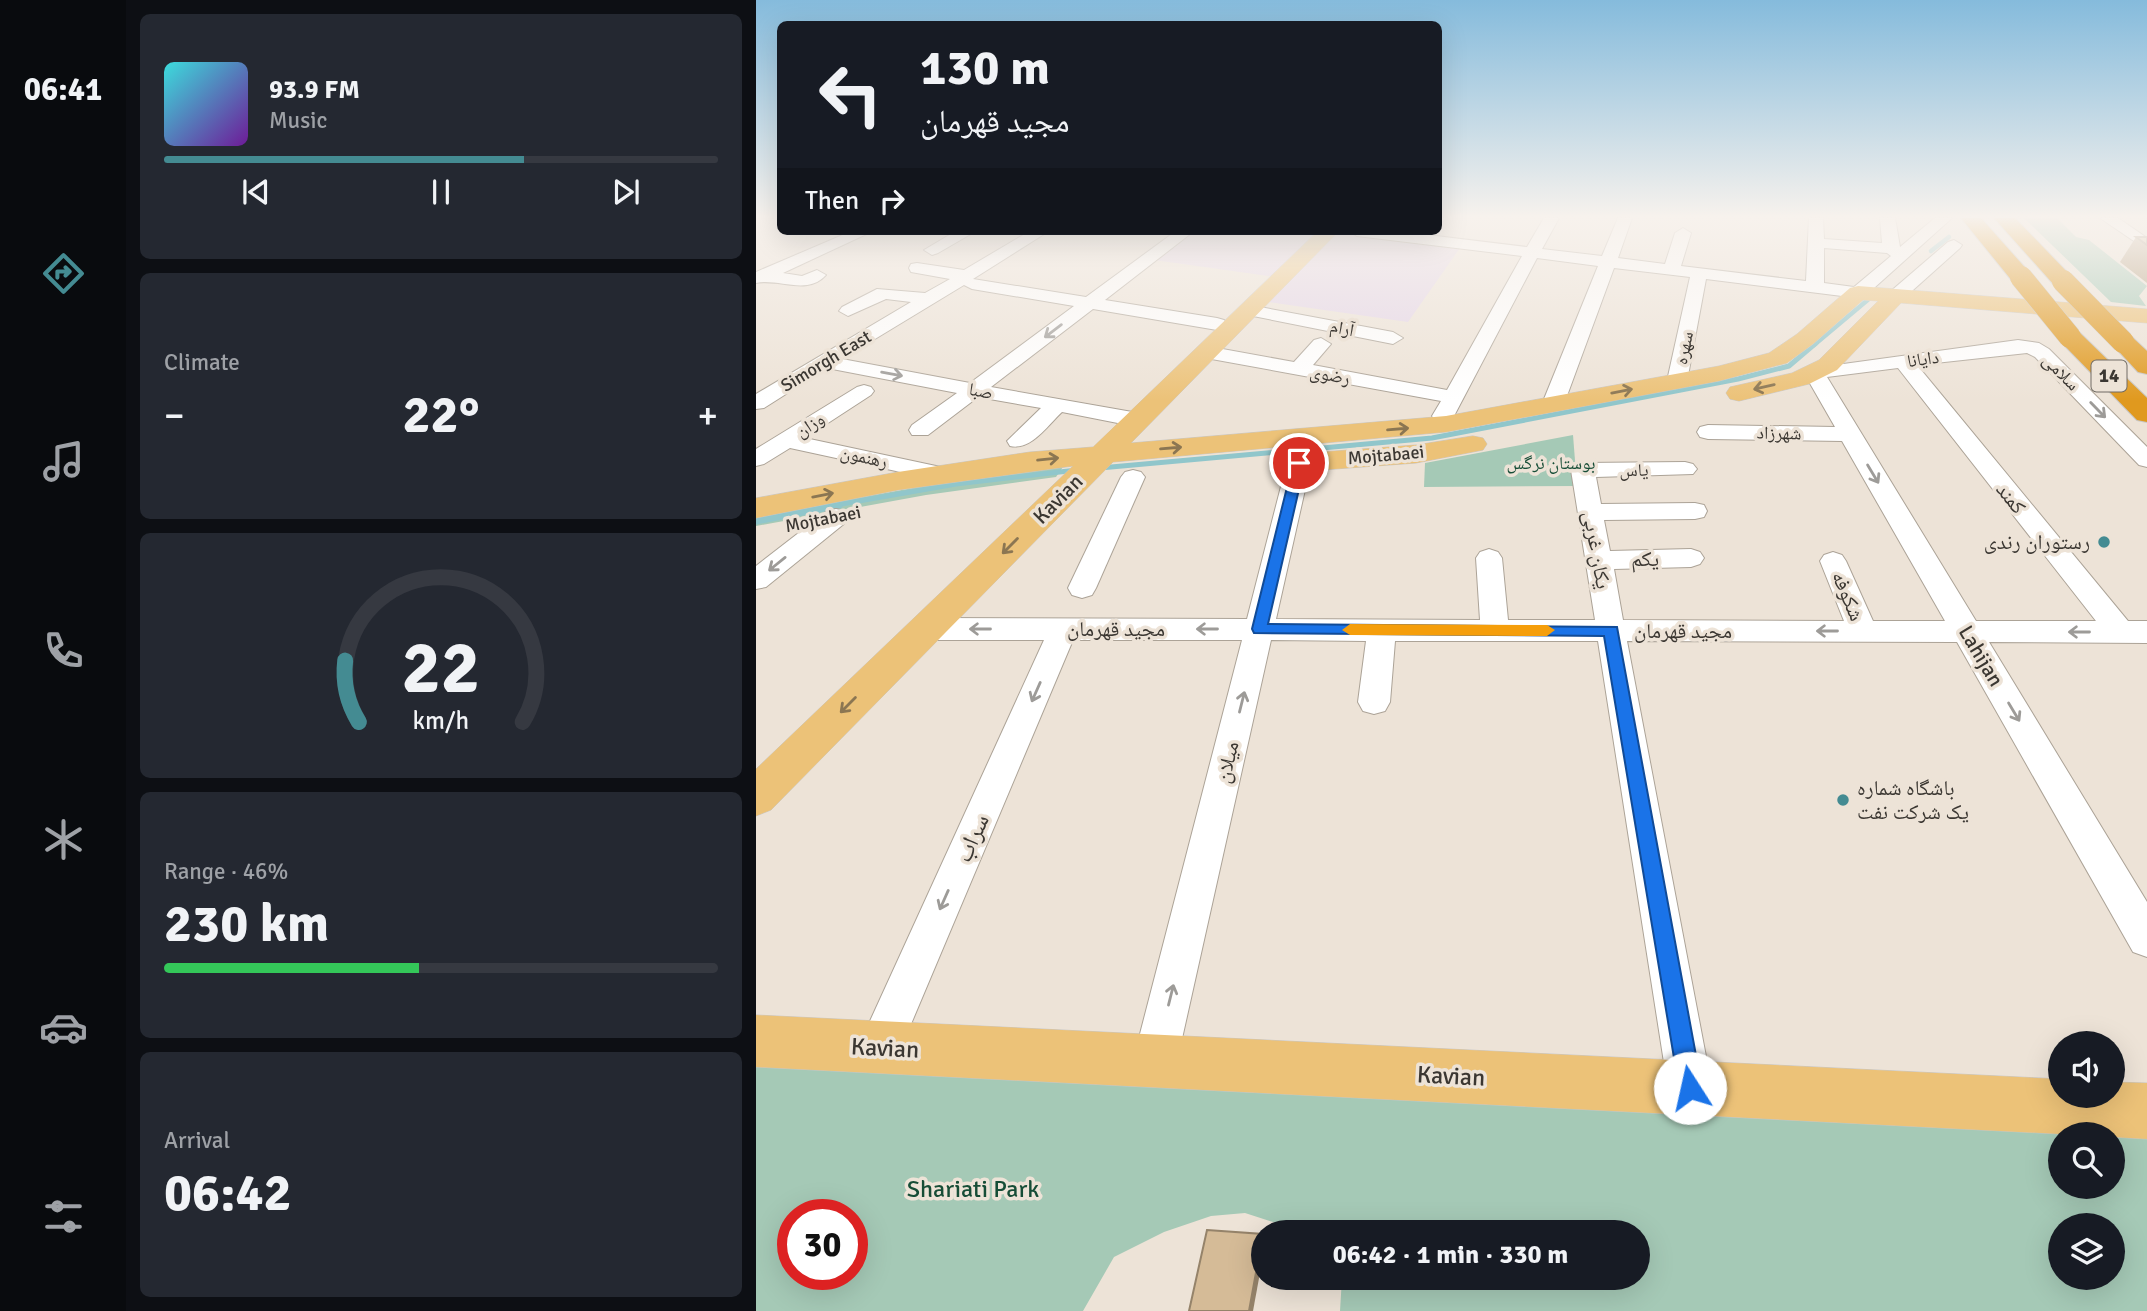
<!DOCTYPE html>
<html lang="en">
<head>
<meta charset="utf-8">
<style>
  body { margin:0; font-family:Signika,"Noto Naskh Arabic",sans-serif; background:#242831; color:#f1f3f6; height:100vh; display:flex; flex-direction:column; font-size:26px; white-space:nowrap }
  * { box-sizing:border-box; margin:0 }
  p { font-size:23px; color:#9ea1a6 }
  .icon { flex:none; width:38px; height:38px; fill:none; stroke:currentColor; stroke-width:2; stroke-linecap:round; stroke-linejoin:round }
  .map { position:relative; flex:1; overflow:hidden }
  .panel { display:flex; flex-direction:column; gap:14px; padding:14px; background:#0d0f14; width:630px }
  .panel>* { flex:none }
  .hud { position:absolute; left:21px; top:21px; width:665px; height:214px; border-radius:10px; box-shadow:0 7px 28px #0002; background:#171b24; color:#f1f3f6; overflow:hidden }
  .fabs { position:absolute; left:1292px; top:1031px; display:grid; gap:14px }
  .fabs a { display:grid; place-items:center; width:77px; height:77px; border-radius:50%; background:#171b24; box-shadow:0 7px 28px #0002; font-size:35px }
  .speed { position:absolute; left:21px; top:1199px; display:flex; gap:14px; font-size:35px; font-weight:700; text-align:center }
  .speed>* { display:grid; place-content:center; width:91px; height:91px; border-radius:50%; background:#171b24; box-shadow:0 7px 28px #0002; line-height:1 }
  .speed .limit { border:10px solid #d22; background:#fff; color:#111 }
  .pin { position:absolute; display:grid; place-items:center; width:60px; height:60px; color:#fff; margin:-30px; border:4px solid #fff; border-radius:50%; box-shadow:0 2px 7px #0007 }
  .me { position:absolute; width:77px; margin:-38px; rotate:350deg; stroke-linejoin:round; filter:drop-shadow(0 0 5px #0008) }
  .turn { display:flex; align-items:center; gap:24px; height:147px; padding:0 28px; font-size:32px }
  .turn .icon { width:91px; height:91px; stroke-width:2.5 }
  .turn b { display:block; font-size:49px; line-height:60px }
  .then { display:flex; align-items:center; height:66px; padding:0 28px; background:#0003; gap:14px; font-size:26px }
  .big { font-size:52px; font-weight:800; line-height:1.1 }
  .panel .card { flex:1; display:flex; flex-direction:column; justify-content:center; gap:10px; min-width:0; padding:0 24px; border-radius:10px; background:#242831 }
  .panel .dial { align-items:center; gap:0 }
  .dial svg { height:182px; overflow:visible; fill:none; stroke:#363941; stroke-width:7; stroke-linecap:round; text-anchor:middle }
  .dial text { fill:#f1f3f6; stroke:none }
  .song { display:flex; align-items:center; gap:21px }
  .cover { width:84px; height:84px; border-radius:10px; background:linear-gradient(135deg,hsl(180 70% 55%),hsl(280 70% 35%)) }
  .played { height:7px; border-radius:4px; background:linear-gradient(90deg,#448b92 65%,#363941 65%) }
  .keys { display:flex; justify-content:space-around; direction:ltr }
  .heat { display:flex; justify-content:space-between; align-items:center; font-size:38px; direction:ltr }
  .charge { height:10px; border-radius:5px; background:linear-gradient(90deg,#34c759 46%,#363941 0) }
  .trip { position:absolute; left:495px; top:1220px; width:399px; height:70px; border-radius:35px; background:#171b24; box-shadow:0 7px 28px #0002; font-weight:800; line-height:70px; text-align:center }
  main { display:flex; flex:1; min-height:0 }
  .tabs { display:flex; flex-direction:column; width:126px; justify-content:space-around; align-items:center; background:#090b0e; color:#9ea1a6 }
  .tabs .icon { width:49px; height:49px }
  .tabs .current { color:#448b92 }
  .tabs b { font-size:32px; color:#f1f3f6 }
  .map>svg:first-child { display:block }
</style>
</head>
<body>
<main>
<nav class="tabs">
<b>06:41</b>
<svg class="icon current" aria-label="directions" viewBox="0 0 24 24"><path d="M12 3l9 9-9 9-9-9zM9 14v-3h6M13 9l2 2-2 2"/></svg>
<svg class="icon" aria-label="music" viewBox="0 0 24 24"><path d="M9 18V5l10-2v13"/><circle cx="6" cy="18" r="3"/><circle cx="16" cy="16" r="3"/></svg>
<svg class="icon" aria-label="phone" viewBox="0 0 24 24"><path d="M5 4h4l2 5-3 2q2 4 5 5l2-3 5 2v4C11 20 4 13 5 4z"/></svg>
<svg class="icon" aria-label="climate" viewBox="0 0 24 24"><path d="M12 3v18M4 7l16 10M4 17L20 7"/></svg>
<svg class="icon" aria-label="car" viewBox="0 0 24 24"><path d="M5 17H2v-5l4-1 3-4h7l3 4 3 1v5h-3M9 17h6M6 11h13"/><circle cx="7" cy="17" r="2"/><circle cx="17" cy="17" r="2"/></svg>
<svg class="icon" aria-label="filters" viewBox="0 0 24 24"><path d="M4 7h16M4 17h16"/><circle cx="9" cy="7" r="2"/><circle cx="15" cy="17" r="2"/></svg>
</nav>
<section class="panel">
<div class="card">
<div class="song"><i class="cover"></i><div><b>93.9 FM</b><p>Music</p></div></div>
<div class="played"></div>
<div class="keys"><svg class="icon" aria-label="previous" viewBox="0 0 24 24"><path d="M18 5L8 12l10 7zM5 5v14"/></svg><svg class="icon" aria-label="pause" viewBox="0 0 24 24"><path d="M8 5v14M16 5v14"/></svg><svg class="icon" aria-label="next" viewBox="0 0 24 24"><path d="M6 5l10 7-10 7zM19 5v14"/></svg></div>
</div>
<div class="card"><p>Climate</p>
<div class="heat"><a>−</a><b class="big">22°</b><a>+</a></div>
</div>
<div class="card dial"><svg viewBox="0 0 100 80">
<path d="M14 69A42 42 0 1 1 86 69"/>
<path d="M14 69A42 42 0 0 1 8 42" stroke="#448b92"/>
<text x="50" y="56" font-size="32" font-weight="700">22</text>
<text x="50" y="72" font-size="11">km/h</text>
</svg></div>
<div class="card"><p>Range · 46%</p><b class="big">230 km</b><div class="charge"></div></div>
<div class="card"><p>Arrival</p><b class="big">06:42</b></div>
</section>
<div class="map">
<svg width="1391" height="1311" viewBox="0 0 1391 1311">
  <rect width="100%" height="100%" fill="#ede3d7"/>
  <!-- education -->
  <g fill="#e4d5e8">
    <path d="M436,231H567L519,277L398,260Z"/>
    <path d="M581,233L704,248L652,322L512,302Z"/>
  </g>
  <!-- green -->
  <g fill="#a5c9b6" fill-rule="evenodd">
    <path d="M1268,218H1301L1320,237L1333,240L1391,286L1383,296L1390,306L1355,302Z"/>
    <path d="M817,435L821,486L668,487L669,463Z"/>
    <path d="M309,464L300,477L170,495L0,526V516L252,471Z"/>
    <path d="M0,1054L1391,1129V1311H584L586,1278H882V1232H548L489,1213L455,1216L408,1232L358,1257L327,1311H0ZM1304,1134H1356V1186H1304ZM37,1214H96V1274H37ZM1304,1225H1356V1278H1304Z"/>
  </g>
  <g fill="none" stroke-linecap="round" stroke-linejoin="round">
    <!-- stream-far2 -->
    <g stroke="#90c6cb" stroke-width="4.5">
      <path d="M1175,251L1193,237"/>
      <path d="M1058,345L1114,298"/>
    </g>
    <!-- stream-far1 -->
    <g stroke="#90c6cb" stroke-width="5">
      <path d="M344,468L676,438L982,379L1033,366L1060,343"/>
      <path d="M74,506L200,484L321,470"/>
    </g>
    <!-- stream -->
    <path stroke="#90c6cb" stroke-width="7" d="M0,521L83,505"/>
    <!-- minor casing -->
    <g stroke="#aca397" stroke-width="2">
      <g id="minor">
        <path d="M682,218H692L682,224Z"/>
        <path d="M788,218H803L786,249L846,256L862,218H876L862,258L909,264L919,233L927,228L935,233L925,266L1050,281L1053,218H1067L1068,239L1126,243L1124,218H1139L1144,247L1179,218H1196L1108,297L1102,298L950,279L931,381L928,385H914L911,381L934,277L858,268L808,404L805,409H789L786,404L842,266L781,258L698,416L695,421H679L676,416L685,401L450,358L440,352L450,346L538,362L558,340L565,338L575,344L557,365L691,390L766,256L601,236L593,231H639L771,247ZM1068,248L1131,253L1135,256L1098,287L1068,283Z"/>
        <path d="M1344,218H1362L1391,238V250Z"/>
        <path d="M96,231H117L27,273L46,276L61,270L70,275C51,296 23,278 0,283V272Z"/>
        <path d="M200,231H220L182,253L176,255L168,250Z"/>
        <path d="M274,231H293L217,279L330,297L420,231H438L349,300L461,318L468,320L470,324L468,328L461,330L337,309L235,387L382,413L390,415L393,420L390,425L382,427L306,412C292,425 275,451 254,446L251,441L285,408L222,397L172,435H156L153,430L156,425L201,393L71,368L8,408L0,409V394L155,302L130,299L92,316L83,311L86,307L121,289L169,293L194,279L155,272L153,268L155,264L161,263L208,270ZM208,285L216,289L318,306L214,383L86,359Z"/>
        <path d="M1198,240L1206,245L1204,248L1147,299H1135L1132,295L1135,291L1192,242Z"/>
        <path d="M493,305L637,332L647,338L637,344L487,314L484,310L487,306Z"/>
        <path d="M1262,340L1283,343L1293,349L1391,447V467L1383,465L1279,357L1271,353L1161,365L1372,621H1391V643L1233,642L1391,902V957L1377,952L1201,642L871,641L956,1088L950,1104L934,1110L918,1104L912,1088L842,641H639L634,702L629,711L618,714L607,711L602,702L610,641L515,640L421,1061L414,1076L399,1083L384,1076L377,1061L486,640H317L139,1062L124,1068L109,1062L103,1047L109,1032L288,640H170L160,636L156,629L160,622L170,618L491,619L531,463L535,458H551L555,463L520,619L724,620L720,558L724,552L733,549L742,552L746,558L752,620H839L815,470L819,465L827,463L929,462L937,464L941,469L937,474L840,477L845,504L939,503L948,505L951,511L948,517L939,519L848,520L854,551L935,549L944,552L948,558L944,564L935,567L858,569L867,620L1088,621L1064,561L1068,555L1077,552L1086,555L1090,561L1117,621H1189L1086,441L952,439L944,437L941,432L944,427L952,425L1079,427L1048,373L1051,369ZM1142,368L1340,621H1220L1071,377Z"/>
        <path d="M108,385L115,387L118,391L115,395L49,438L194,469L198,474L194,479L186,481L34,448L8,464L0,466V449L101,387Z"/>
        <path d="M377,470L385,472L389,477L340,588L336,595L326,598L316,595L312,588L365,477L369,472Z"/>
        <path d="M80,509L89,511L93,517L89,523L10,587L0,589V566L71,511Z"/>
      </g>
    </g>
    <!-- major casing -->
    <g stroke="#c8c7c6" stroke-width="1">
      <g id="major">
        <path d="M562,231H583L375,443L690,416L963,366L1013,353L1041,334L1094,288L1102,286L1391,309V323L1145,303L1081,370L1053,384L983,401L974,399L970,393L974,387L1036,373L1063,360L1122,301L1107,300L1057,344L1031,363L963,381L690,432L357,462L15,810L0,816V769L317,466L142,490L0,518V498L142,472L274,452L337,447Z"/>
        <path d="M717,436L727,438L731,444L727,450L660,463L552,471L542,468L538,462L542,456L552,453L660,445Z"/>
        <path d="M0,1015L1304,1079V1096H1356V1082L1391,1083V1139L1356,1137V1134H1304L0,1067Z"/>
      </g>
    </g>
    <!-- highway casing -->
    <g stroke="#c8c7c6" stroke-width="2">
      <g id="highway">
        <path d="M1205,218H1225L1273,272L1276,277L1273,282H1257Z"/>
        <path d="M1238,218H1259L1315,276L1318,281L1315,286H1299Z"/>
        <path d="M1314,330L1323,332L1391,398V422L1381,420L1305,342L1302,337L1305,332Z"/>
        <path d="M1367,334L1376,337L1391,351V374L1382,372L1354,342L1358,337Z"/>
      </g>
    </g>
    <!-- minor -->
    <use href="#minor" fill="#fff" fill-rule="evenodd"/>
    <!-- major -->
    <use href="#major" fill="#ecc278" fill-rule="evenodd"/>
    <!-- highway -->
    <use href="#highway" fill="#e0991e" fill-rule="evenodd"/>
    <!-- highway-bridge casing -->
    <g stroke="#c8c7c6" stroke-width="23" stroke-linecap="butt">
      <g id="highway-bridge">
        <path d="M1265,277L1314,337"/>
        <path d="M1307,281L1367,342"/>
      </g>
    </g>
    <!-- highway-bridge -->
    <use href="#highway-bridge" stroke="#e0991e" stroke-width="22"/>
  </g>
  <!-- wall -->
  <path fill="#b7a182" d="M1380,237H1391V283L1364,262Z"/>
  <!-- shaded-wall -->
  <path fill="#95836a" d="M507,1234L508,1251L497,1311H493Z"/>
  <!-- building -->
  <g fill="#d5bb97" stroke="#95836a" stroke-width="2">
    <path d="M1380,237H1391V245Z"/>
    <path d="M451,1230L507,1234L493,1311H433Z"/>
  </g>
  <!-- one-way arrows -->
  <defs><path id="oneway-shaft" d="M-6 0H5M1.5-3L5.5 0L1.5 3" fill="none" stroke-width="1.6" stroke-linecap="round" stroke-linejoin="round" transform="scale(1.75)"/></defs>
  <g stroke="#9d9b98">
    <use href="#oneway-shaft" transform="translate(297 331) rotate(143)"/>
    <use href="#oneway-shaft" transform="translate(136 374) rotate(10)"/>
    <use href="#oneway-shaft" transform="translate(1342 410) rotate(46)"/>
    <use href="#oneway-shaft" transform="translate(1117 474) rotate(59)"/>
    <use href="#oneway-shaft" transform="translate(21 564) rotate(141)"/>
    <use href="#oneway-shaft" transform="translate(224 629) rotate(-180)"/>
    <use href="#oneway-shaft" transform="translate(451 629) rotate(-180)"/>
    <use href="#oneway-shaft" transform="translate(1071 631) rotate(-180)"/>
    <use href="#oneway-shaft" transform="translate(1323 632) rotate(-180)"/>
    <use href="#oneway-shaft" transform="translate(280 692) rotate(114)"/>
    <use href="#oneway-shaft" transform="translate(486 702) rotate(-76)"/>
    <use href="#oneway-shaft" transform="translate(1258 712) rotate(59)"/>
    <use href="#oneway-shaft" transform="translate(188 900) rotate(114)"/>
    <use href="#oneway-shaft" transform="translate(415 995) rotate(-76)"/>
  </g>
  <g stroke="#8b7652">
    <use href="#oneway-shaft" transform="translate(1008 387) rotate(167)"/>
    <use href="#oneway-shaft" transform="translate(866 391) rotate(-11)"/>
    <use href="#oneway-shaft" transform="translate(642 429) rotate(-5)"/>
    <use href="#oneway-shaft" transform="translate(415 448) rotate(-5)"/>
    <use href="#oneway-shaft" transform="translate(292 459) rotate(-6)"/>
    <use href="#oneway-shaft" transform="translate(67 495) rotate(-11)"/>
    <use href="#oneway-shaft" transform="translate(254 546) rotate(135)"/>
    <use href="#oneway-shaft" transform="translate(92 705) rotate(135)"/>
  </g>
  <!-- sky -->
  <linearGradient id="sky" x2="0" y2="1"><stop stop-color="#85bbdc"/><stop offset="0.54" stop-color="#f7f2ed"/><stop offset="1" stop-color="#f7f2ed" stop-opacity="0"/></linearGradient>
  <rect width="1391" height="401" fill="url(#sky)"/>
  <!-- route -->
  <path fill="#1a73e8" stroke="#114b97" stroke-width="2" d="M543,459L549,463L512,624L861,627L946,1088L943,1097L934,1100L926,1097L923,1088L848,636L498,633L496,629L537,463Z"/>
  <!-- slow -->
  <path fill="#f59e0b" d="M594,624L791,625L799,630L791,636L594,635L586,630Z"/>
  <!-- markers -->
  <g fill="#448b92" stroke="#ede3d7" stroke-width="2.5">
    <circle cx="1348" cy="542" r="7"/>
    <circle cx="1087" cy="800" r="7"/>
  </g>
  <g text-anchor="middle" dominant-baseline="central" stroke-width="7" stroke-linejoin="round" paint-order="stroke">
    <!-- far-street labels -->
    <g font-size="18" fill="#3b3732" stroke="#ede3d7">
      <text transform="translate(586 328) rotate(11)">آرام</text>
      <text transform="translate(928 348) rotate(-78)">سهره</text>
      <text transform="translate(1167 359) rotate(-8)">دایانا</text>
      <text transform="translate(70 361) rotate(-31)">Simorgh East</text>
      <text transform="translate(1305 372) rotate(45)">سلامی</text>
      <text transform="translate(574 375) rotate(10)">رضوی</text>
      <text transform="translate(225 391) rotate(11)">صبا</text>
      <text transform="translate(54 425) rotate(-32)">وزان</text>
      <text transform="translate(1023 433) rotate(1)">شهرزاد</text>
      <text transform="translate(630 455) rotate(-5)">Mojtabaei</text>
      <text transform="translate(108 457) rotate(12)">رهنمون</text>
      <text transform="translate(878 470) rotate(-1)">یاس</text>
      <text transform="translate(67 519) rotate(-11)">Mojtabaei</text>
    </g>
    <!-- far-park labels -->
    <g font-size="18" fill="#164d36" stroke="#ede3d7">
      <text x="795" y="463">بوستان نرگس</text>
    </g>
    <!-- shield labels -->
    <rect fill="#ede3d7" stroke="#706b64" stroke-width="2" x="1335.5" y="360.5" width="35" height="31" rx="5"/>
    <g font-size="19" font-weight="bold" fill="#3b3732">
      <text x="1353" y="376">14</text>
    </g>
    <!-- street labels -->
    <g font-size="21" fill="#3b3732" stroke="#ede3d7">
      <text transform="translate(1255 498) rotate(51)">کمند</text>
      <text transform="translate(302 499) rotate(-45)">Kavian</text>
      <text transform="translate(841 550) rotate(80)">یکان غربی</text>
      <text transform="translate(889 559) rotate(-1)">یکم</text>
      <text transform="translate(1092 596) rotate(67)">شکوفه</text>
      <text x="360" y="629">مجید قهرمان</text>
      <text x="927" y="631">مجید قهرمان</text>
      <text transform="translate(1225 656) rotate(59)">Lahijan</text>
      <text transform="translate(471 762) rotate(-76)">میلان</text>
    </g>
    <!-- poi labels -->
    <g font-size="21" fill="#3b3732" stroke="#ede3d7" text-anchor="end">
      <text x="1334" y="542">رستوران رندی</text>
      <text x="1101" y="788" text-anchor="start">باشگاه شماره<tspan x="1101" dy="24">یک شرکت نفت</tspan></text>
    </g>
    <!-- near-street labels -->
    <g font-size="24" fill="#3b3732" stroke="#ede3d7">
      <text transform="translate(216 838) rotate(-66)">سراب</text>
      <text transform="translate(129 1048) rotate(3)">Kavian</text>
      <text transform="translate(695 1076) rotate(3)">Kavian</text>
    </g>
    <!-- near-park labels -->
    <g font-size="24" fill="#164d36" stroke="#ede3d7">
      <text x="217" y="1189">Shariati Park</text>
    </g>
  </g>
</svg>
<div class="fabs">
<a><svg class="icon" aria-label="sound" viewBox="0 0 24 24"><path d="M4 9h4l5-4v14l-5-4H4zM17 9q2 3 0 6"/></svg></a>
<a><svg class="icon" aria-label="search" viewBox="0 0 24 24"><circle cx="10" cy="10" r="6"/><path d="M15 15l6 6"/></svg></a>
<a><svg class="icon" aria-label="layers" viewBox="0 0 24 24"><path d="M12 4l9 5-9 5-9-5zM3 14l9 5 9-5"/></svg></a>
</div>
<div class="speed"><div class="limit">30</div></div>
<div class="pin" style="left:543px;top:463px;background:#d93025"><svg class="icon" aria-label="arrive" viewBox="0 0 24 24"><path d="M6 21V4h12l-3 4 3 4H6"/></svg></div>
<svg class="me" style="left:934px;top:1088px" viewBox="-20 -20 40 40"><circle r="19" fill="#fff"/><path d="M0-13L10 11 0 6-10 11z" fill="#1a73e8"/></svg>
<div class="trip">06:42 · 1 min · 330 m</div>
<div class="hud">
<div class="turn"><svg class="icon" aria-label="left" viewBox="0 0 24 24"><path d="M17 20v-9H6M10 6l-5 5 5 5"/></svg><div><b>130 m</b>مجید قهرمان</div></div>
<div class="then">Then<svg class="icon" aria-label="right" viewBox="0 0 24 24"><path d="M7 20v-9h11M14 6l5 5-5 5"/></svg></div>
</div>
</div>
</main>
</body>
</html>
